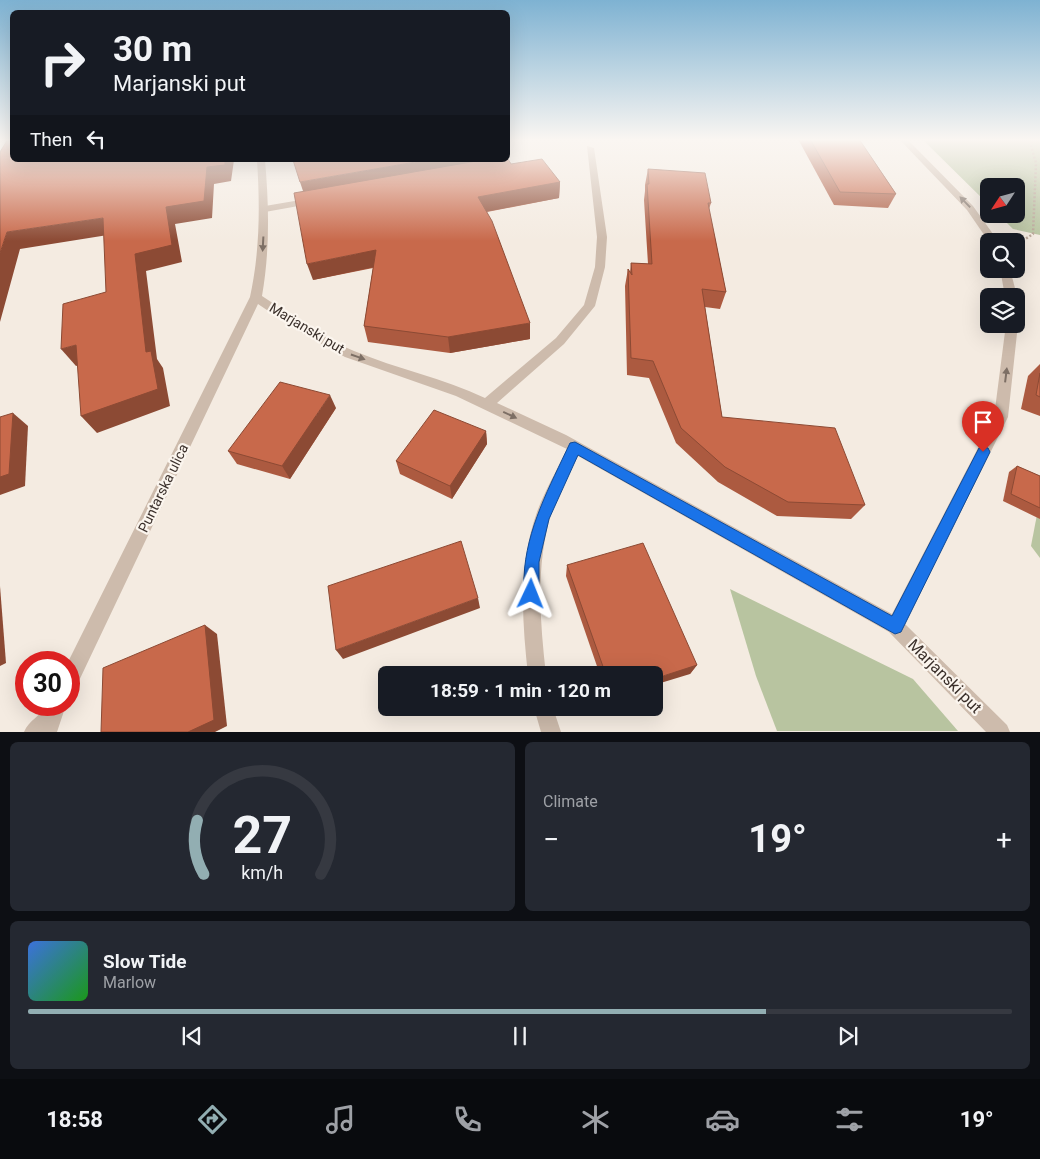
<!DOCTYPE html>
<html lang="en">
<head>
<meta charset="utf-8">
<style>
  body { margin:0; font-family:Roboto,sans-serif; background:#242831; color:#f1f3f6; height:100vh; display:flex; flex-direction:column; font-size:19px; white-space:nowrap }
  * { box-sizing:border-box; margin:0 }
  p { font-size:16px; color:#9ea1a6 }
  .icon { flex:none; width:28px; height:28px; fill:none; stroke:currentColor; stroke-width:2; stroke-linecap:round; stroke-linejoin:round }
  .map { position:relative; height:732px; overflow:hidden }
  .side { display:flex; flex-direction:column; gap:10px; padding:10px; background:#0d0f14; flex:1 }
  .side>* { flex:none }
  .guide { position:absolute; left:10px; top:10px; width:500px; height:152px; border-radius:8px; box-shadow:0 5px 20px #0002; background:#171b24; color:#f1f3f6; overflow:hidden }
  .needle { width:32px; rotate:234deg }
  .controls { position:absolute; left:980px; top:178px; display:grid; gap:10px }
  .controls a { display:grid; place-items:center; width:45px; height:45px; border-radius:8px; background:#171b24; box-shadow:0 5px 20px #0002; font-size:25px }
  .speed { position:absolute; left:15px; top:651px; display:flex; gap:10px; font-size:25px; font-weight:700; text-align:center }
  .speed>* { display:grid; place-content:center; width:65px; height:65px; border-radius:50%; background:#171b24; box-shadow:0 5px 20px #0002; line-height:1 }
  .speed .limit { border:8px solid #d22; background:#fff; color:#111 }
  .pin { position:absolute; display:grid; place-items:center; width:42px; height:42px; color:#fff; margin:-51px -21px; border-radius:50% 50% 50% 0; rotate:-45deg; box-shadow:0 0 5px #0007 }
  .pin .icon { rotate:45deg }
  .me { position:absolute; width:55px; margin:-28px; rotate:2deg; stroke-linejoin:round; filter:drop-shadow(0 0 4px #0008) }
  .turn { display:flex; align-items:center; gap:18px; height:105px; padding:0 20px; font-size:22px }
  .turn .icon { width:65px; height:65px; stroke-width:2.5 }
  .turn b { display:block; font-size:35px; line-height:42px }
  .then { display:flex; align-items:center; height:48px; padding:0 20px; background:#0003; gap:10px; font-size:19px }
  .big { font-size:38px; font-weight:700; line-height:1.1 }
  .side .widget { flex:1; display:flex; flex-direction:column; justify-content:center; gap:8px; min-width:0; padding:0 18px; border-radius:8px; background:#242831 }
  .side .dial { align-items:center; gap:0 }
  .dial svg { height:130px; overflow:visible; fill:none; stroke:#363941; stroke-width:7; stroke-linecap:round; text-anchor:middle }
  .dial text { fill:#f1f3f6; stroke:none }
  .song { display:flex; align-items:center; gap:15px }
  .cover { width:60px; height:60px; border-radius:8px; background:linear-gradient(135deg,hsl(220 70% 55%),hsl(120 70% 35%)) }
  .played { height:5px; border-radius:2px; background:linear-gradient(90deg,#92aeb2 75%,#363941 75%) }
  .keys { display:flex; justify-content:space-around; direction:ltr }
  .heat { display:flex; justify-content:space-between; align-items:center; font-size:28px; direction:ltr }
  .side .tiles { flex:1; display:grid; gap:10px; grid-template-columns:1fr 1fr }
  .widget:last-child { grid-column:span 2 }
  .trip { position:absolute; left:378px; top:666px; width:285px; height:50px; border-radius:8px; background:#171b24; box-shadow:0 5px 20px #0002; font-weight:700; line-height:50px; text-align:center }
  .menu { display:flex; height:80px; justify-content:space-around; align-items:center; background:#090b0e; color:#9ea1a6 }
  .menu .icon { width:35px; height:35px }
  .menu .on { color:#92aeb2 }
  .menu b { font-size:22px; color:#f1f3f6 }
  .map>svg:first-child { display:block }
</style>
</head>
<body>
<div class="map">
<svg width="1040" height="732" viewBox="0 0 1040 732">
  <rect width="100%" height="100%" fill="#f4ebe1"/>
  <!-- green -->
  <g fill="#b8c4a0">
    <path d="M922,139H1040V235L1013,229L998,214H1016V186H989V205Z"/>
    <path d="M1040,499V558L1031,546Z"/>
    <path d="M730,589L913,679L958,731H777L756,676Z"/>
  </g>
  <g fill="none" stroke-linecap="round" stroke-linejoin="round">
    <!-- path -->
    <path stroke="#b9a596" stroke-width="2.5" stroke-dasharray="2 2" stroke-linecap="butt" d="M1016,245L1033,234L1036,163L1031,146L1033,139"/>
    <!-- lane -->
    <path fill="#cdbbac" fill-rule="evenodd" d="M312,198L315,199V203L265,212L260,209L265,206Z"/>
    <!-- street -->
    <g fill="#cdbbac" fill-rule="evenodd">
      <path d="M0,139H5L0,143Z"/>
      <path d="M899,139H907L973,206L998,241L989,242L967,210Z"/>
      <path d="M587,146L594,148L607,237L605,267L595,306L564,344L497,403L566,435L892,614L994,417L1006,324H1016V321L1018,324L1008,417L905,624L1007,725L1010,732H986L889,632L578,456C569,474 559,492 552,511C535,565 540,620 546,675H528C522,620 518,565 537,512C545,490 557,470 567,449L456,396L345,357L295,329L258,304L76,687L69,689L68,662L250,297C260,251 260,206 257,160H265C269,206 270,250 262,296C291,315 322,338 354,351C397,369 443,378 485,398L556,338L584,305L595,267L597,237Z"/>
      <path d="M1000,269H1010L1017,296H1005Z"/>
      <path d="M46,705H66L57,732H24C29,720 41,716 46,705Z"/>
      <path d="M534,708H553L561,732H541Z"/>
    </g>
  </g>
  <!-- wall -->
  <g fill="#ac5a40">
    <path d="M798,139H859L896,194L888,208L834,205Z"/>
    <path d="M511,164L560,182L559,198L487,212L530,339L450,353L368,342L364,326L373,268L313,280Z"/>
    <path d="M648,169L711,203L709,209L726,292L720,309L705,307L722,417L865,505L851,519L777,516L718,482L676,443L649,378L627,375L625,286L628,269L630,272L631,263L648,264L644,200L645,191V185Z"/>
    <path d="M1040,364V416L1021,409L1028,376Z"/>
    <path d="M336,408L290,479L237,464L228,451Z"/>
    <path d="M486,431L487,444L452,499L400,474L396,461Z"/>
    <path d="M1017,466L1040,476V519L1003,501L1009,472Z"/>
    <path d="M567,565L697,665L690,674L654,675H600L566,576Z"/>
  </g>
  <!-- shaded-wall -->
  <g fill="#8c4a34">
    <path d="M225,160H234L231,181L214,184L212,218L175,224L182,262L146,271L157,359L163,368L170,406L97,433L81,416L135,254L166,207L207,167Z"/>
    <path d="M427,160H493L305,197L300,182Z"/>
    <path d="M560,182L559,198L479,213L478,197Z"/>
    <path d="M103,218L114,234L20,249L0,322V253L7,232Z"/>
    <path d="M376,250L379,266L313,280L307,264Z"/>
    <path d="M530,323V339L450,353L448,337Z"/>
    <path d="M76,345L90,362L76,366L61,349Z"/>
    <path d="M330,395L336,408L290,479L282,466Z"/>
    <path d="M13,413L28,426L25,486L0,495V477Z"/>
    <path d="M486,431L487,444L452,499L450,486Z"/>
    <path d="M0,586L6,663L0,666Z"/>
    <path d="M478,598L480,608L343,659L336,650Z"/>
    <path d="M205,625L217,634L227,726L215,732H188Z"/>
    <path d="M697,665L690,674L654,685V679Z"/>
  </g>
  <!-- building -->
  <g fill="#c8694b" stroke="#8c4a34">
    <path d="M8,139H12V160H225V165L207,167L204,201L166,207L172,245L135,254L146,352L151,351L158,389L81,416L76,345L61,349L63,304L106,292L103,218L7,232L0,253V152Z"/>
    <path d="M810,139H859L896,194L840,192Z"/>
    <path d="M508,159L511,164L542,159L560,182L478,197L492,221L530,323L448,337L364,326L376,250L307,264L294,193L482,160H508Z"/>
    <path d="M293,160H427L300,182Z"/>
    <path d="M648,169L705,173L711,203H708L726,292L702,289L722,417L835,428L865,505L788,502L725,467L681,428L653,361L631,358L628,269L632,275L631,263L652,264L647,184H649Z"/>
    <path d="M1040,373V397L1036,395Z"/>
    <path d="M280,382L330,395L282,466L228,451Z"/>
    <path d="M434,410L486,431L450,486L396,461Z"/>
    <path d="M13,413L9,474L0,477V417Z"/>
    <path d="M1017,466L1040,476V508L1011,494Z"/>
    <path d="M461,541L478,598L336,650L328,586Z"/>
    <path d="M643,543L697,665L654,679V675H606L567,565Z"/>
    <path d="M205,625L214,720L188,732H101L103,668Z"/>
  </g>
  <!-- one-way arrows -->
  <defs><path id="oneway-solid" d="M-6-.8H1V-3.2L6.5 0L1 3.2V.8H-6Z" transform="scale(1.25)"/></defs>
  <g fill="#7d6f65">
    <use href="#oneway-solid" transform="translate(965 202) rotate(-134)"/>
    <use href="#oneway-solid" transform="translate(263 244) rotate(93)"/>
    <use href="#oneway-solid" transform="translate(358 357) rotate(19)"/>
    <use href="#oneway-solid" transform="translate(1006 375) rotate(-83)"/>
    <use href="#oneway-solid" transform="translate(510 415) rotate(25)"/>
  </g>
  <!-- sky -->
  <linearGradient id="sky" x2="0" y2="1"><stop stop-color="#7eb2d2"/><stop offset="0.58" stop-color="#faf6f2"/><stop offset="1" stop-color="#faf6f2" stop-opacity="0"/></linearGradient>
  <rect width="1040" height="241" fill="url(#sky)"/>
  <!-- route -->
  <path fill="#1a73e8" stroke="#114b97" d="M575,442L892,616L979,448L983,447L988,448L990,452L901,632L895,634L578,455L549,519L539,562V594L536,599L531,602L525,599C522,592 523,585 524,577C526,529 550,486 570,443Z"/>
  <g text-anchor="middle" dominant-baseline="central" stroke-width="4.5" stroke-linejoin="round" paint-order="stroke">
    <!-- street labels -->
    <g font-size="14" fill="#3b302b" stroke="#fbf5ee">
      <text transform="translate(307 328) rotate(31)">Marjanski put</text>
      <text transform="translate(163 488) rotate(-64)">Puntarska ulica</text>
    </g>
    <!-- near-street labels -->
    <g font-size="16" fill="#3b302b" stroke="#fbf5ee">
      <text transform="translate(945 676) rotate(45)">Marjanski put</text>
    </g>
  </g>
</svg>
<div class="controls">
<a><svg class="needle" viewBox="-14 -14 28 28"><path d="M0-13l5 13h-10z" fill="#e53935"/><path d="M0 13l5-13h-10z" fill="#9ea1a6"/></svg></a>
<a><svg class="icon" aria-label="search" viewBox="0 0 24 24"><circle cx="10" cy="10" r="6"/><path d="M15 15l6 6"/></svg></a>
<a><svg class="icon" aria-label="layers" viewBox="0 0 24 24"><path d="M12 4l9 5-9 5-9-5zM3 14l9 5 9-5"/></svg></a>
</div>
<div class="speed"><div class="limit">30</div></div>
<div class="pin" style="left:983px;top:452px;background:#d93025"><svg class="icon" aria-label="arrive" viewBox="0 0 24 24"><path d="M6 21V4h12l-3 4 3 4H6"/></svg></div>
<svg class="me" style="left:531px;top:594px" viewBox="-20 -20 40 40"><path d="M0-17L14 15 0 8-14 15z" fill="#1a73e8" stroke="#fff" stroke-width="4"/></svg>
<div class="trip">18:59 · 1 min · 120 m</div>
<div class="guide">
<div class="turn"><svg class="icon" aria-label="right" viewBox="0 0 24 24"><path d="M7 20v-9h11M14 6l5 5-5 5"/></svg><div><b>30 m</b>Marjanski put</div></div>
<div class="then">Then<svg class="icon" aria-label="left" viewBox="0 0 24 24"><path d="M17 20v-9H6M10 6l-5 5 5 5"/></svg></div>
</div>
</div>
<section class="side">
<div class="tiles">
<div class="widget dial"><svg viewBox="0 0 100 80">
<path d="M14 69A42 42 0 1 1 86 69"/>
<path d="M14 69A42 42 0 0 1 10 36" stroke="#92aeb2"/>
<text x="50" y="56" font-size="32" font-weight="700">27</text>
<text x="50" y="72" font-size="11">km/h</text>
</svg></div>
<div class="widget"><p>Climate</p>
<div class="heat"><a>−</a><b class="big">19°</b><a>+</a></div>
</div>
<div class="widget">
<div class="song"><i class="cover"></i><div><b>Slow Tide</b><p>Marlow</p></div></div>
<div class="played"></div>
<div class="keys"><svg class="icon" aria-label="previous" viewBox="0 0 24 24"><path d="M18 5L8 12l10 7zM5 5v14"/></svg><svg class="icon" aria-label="pause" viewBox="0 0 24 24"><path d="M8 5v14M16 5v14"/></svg><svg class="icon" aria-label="next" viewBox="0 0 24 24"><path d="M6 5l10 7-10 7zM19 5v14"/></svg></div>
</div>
</div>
</section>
<nav class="menu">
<b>18:58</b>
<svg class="icon on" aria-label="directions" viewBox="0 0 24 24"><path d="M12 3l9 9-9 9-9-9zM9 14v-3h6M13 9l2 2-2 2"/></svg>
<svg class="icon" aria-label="music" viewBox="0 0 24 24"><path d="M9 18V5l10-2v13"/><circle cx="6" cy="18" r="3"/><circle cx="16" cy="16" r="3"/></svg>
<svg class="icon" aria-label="phone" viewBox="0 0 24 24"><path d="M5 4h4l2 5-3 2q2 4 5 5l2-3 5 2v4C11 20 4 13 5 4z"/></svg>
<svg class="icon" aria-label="climate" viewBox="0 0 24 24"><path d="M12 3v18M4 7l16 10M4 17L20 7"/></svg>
<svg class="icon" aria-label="car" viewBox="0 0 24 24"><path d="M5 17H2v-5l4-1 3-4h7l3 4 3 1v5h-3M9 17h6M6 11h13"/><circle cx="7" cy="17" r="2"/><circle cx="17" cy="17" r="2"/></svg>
<svg class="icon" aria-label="filters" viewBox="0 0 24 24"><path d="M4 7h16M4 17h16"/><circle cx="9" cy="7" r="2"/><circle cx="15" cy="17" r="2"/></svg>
<b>19°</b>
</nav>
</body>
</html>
